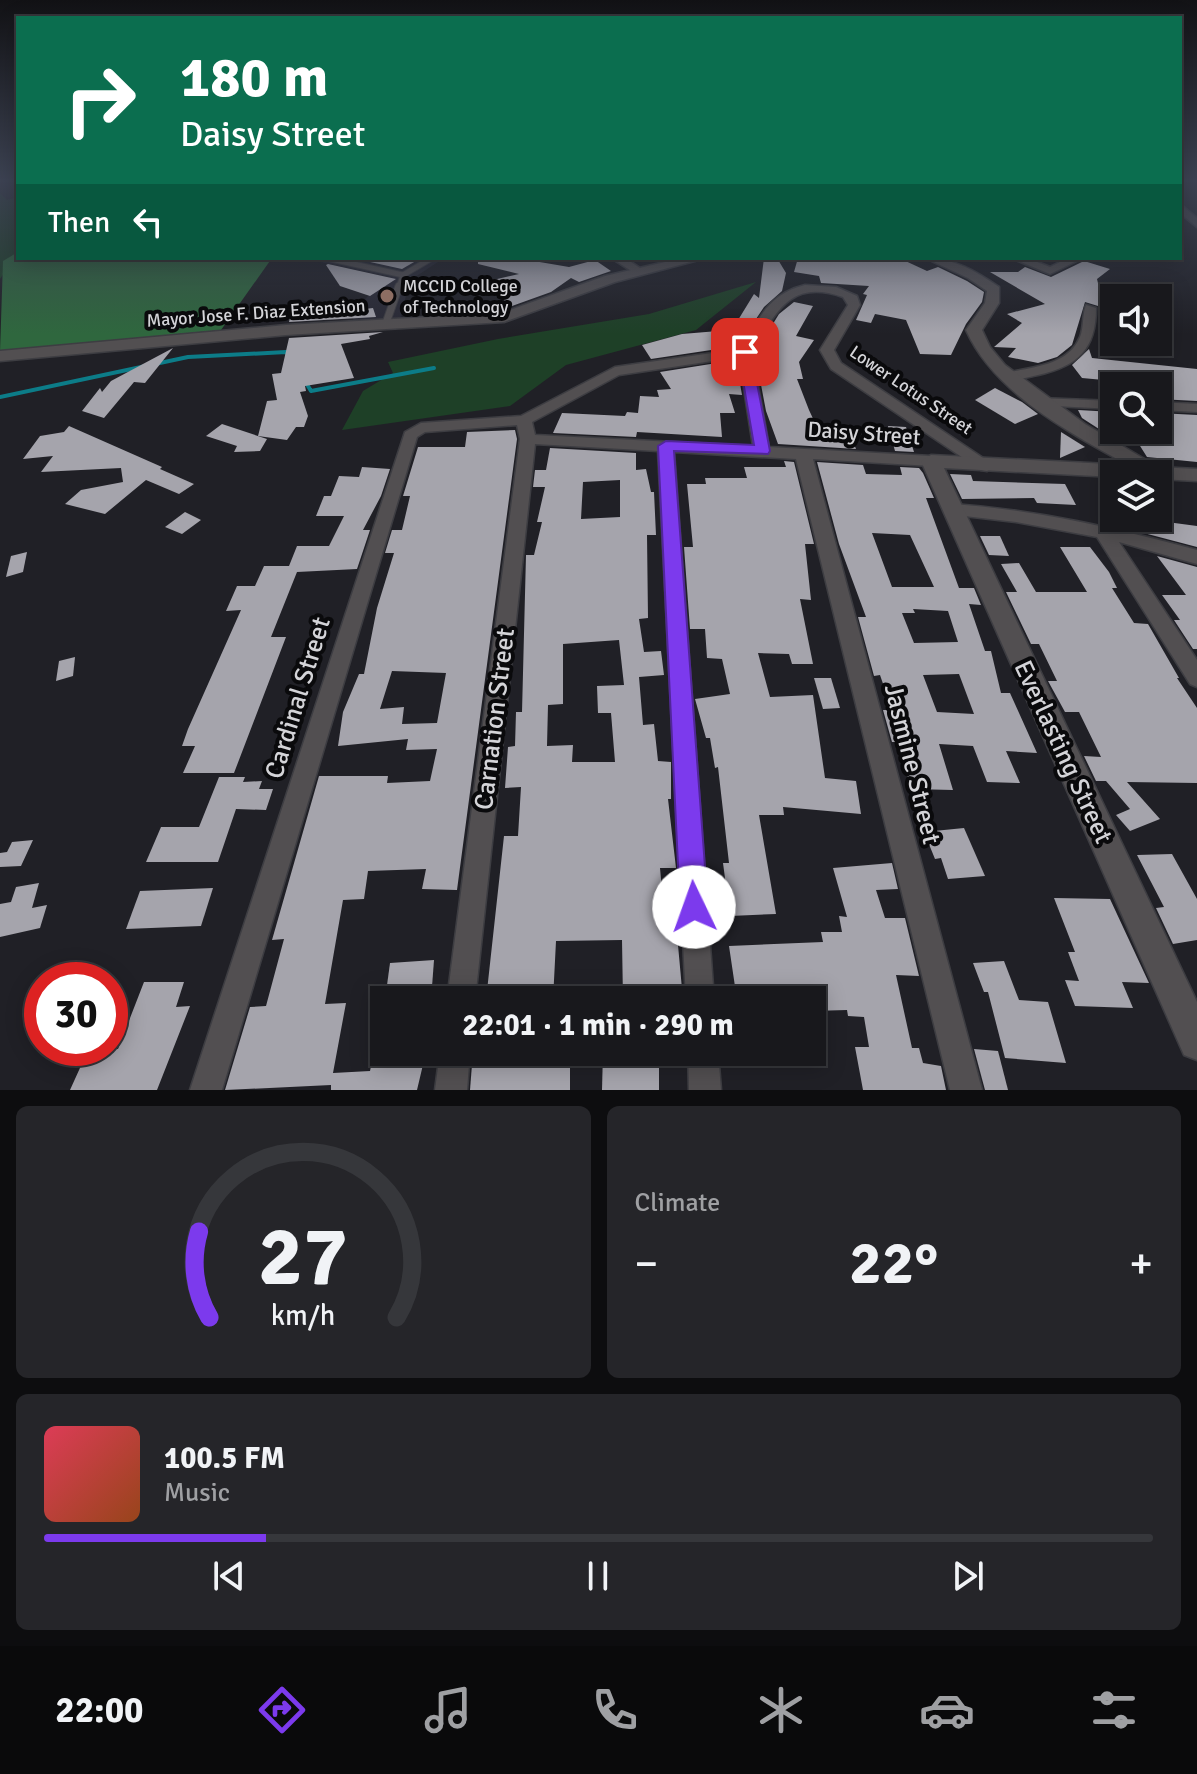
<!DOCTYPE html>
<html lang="en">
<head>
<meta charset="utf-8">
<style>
  body { margin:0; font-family:Signika,sans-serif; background:#252529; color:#f1f3f6; height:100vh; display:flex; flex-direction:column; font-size:30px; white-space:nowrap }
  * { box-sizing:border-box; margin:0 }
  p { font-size:26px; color:#9fa0a3 }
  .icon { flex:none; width:44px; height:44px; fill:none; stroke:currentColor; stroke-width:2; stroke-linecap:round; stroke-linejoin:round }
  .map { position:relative; height:1090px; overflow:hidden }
  .drawer { display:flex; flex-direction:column; gap:16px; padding:16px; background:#0d0d0f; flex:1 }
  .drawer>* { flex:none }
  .hud { position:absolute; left:16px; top:16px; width:1166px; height:244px; border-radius:0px; box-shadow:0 4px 20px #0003,0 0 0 2px #36373b; background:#0b6e4f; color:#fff; overflow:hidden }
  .fabs { position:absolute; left:1100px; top:284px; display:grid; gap:16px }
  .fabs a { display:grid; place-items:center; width:72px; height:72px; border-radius:0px; background:#18181c; box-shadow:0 4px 20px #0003,0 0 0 2px #36373b; font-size:40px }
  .speed { position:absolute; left:24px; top:962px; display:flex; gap:16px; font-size:40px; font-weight:700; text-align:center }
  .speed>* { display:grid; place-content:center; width:104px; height:104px; border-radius:50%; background:#18181c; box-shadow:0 4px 20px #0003,0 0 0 2px #36373b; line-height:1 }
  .speed .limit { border:12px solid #d22; background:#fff; color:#111 }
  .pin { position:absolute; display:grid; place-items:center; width:68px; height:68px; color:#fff; margin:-34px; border-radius:16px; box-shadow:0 4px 12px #0006 }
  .me { position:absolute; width:88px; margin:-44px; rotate:357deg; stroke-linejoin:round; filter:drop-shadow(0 0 6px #0008) }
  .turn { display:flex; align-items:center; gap:28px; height:168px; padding:0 32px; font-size:36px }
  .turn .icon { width:104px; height:104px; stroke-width:2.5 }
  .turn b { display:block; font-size:56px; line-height:68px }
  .then { display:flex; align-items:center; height:76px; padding:0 32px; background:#0003; gap:16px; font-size:30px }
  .big { font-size:60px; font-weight:800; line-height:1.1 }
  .drawer .card { flex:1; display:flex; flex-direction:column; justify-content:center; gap:12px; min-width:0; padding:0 28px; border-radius:12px; background:#252529 }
  .drawer .dial { align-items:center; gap:0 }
  .dial svg { height:208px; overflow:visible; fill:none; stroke:#36373b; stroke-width:7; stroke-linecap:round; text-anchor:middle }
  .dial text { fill:#f1f3f6; stroke:none }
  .song { display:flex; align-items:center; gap:24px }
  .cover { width:96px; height:96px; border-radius:12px; background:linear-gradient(135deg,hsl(350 70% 55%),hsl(20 70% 35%)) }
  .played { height:8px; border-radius:4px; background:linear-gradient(90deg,#7c3aed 20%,#36373b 20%) }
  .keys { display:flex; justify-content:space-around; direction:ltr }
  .heat { display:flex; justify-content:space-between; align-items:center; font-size:44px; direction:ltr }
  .drawer .tiles { flex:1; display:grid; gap:16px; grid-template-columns:1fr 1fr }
  .card:last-child { grid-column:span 2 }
  .trip { position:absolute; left:370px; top:986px; width:456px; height:80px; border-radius:0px; background:#18181c; box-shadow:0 4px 20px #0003,0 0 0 2px #36373b; font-weight:800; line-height:80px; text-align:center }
  .tabs { display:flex; height:128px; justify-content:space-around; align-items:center; background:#0a0a0b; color:#9fa0a3 }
  .tabs .icon { width:56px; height:56px }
  .tabs .current { color:#7c3aed }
  .tabs b { font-size:36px; color:#f1f3f6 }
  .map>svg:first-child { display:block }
</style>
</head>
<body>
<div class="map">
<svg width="1197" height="1090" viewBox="0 0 1197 1090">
  <rect width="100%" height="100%" fill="#202026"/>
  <!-- built -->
  <path fill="#292934" d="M314,258H444L409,281L400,323L354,326L352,311L389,277L311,260Z"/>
  <!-- green -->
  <g fill="#1e4027">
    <path d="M0,193L7,200L18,197V252L0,279Z"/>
    <path d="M756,282L696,330L566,365L510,406L342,430L363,391L393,373L388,362L498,339L649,314Z"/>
  </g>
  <!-- forest -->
  <path fill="#2f673e" d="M18,252V258H272L221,330L0,351L3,261Z"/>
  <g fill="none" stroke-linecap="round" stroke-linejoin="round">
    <!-- stream -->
    <g stroke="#0c7c88" stroke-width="4">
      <path d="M305,381L311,391L434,368"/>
      <path d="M0,397L188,357L286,352L290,358"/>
    </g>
  </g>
  <!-- building -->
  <g fill="#a5a4ac" fill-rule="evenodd">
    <path d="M352,258H421L402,269Z"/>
    <path d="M478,258H516L569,267L595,260L611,271L579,282L571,278L551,292L512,306L480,283L519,274L478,264Z"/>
    <path d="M764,258H777L786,273L782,291L764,307L738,346L651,359L642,345L682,334L718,331L724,322L735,325L754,294L759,298Z"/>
    <path d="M798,258H899L927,271L938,267L967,281L984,292L982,302L966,324L951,355L920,354L906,320L875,314L871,323L856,320L867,295L863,294L869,286L821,283L819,276L794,272Z"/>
    <path d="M1084,261L1110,269L1097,279L1107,321L1098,320V306L1085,302L1072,345L1057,357L1038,363L1008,357L1016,348L994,347L1022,323L1007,314L1045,304L990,272H1018L1025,267L1051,277Z"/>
    <path d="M326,265L328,264L396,279L370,296L340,286Z"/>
    <path d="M794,302L813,306L796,336L814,340L799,362L803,379H797L809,410L816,425L847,426L856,449L778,444L766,411L755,353L779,314Z"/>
    <path d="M373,308L376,317L289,322L290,318Z"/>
    <path d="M383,332L369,336L370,339L341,344L354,378L305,386L306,391L300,392L308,416L304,427H296L287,440L258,436L267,401L277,400L272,374L281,373L289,338Z"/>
    <path d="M173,348L145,383L134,382L104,418L82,411L100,388L102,392L111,381Z"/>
    <path d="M1089,349L1092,358L1197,369V401L1158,399V385L1082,378L1072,365Z"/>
    <path d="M736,360L742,395L729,394L735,413H720L722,437L637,432L636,437L553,433L562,413L625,416L627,412L638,413L640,396L659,397L657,390L671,389L660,372Z"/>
    <path d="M995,388L1022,402L1038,414L1015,424L975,400Z"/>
    <path d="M1078,410L1114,412V430L1099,429L1082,418Z"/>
    <path d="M1158,413L1197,415V462L1147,457L1130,430H1158Z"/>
    <path d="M222,424L267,439L260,451L234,452L237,446L206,436Z"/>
    <path d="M69,426L162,467L160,469L194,484L179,494L146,480L105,514L65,504L81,490L123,482L121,468L41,472L53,456L23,459L40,436L64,432Z"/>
    <path d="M888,426L906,427L914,452L895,451Z"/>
    <path d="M515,430L517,439L457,890L422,889L426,869L368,871L364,899L343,900L325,1004L346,1003L333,1073L370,1071L374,1052H426L417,1090H331V1085L225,1090L250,1007L266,1006L284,939L272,940L319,776H388L387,783L430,781L437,749L406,750L408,739L338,746L343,712L359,674H364L377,608L394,553H385L392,530H402L410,496H403L418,447H465L467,432ZM392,671L446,673L437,723L402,724L404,707L380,709Z"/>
    <path d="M1061,432L1085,447L1060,458Z"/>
    <path d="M550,448L636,453V470L646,469L651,492H654L656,535H647L648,618L639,619L644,652L661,651L664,675L639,677L643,725L654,724L658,761L671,762V799H668L676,868H660L663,901H674L683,1000H623L622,940L556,941L553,1000H486L504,836H518L521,787L505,788L508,747L515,746L516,712H522L526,555H534L542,522H537L545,487H533L535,470H546ZM620,480V517L581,519L583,482ZM619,640L624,685L597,686L598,713H611L615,762H572L573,745L547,746L548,705L563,704V644Z"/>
    <path d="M784,461L794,462L814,544H805L811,600L800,599L813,664H792L789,654L758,653L770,697L813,695L825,778L856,781L861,814L783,807L784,815H759L776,914L730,916L723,863H729L718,767L715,768L710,738H706L695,699L730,694L722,659L707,658L705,629H690L684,547H693L687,484H706L705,478H747L744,467H786Z"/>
    <path d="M817,462L863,465L866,474L902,475L900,467L919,468L923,473L934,498H926L959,588H974L981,605L969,604L985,651H991L1001,693H1010L1037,753L1006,751L1020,783L987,782L973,746L939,744L953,790L911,789L898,742H892L883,710H892L880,675L874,676L858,617H866L839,544ZM872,533L910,535L934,587H892ZM913,609L948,611L958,642L914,643L902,613H915ZM959,674L974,714L937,712L923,675Z"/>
    <path d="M362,467L390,469L381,496L363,530H370L357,569L297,572L271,637H286L234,773H183L195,746H182L188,729L241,610L226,611L237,586H255L264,566H289L297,546H329L344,516H316L324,496H331L339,476L359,477Z"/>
    <path d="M950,474L971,475L973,481L1065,484L1076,505L1037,503L1034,498L962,499Z"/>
    <path d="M185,512L201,520L182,534L165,527Z"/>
    <path d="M1137,518L1197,526V547L1140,532Z"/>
    <path d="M980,536H1000L1009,556L989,555Z"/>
    <path d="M1060,547H1090L1109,572L1117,588H1112L1134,623L1148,624L1179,678H1177L1197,708V783L1127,782L1160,819L1130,831L1116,815L1130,809L1106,781H1096L1084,756L1101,757L1079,712H1065L1048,681H1057L1039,644H1031L1006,592H1017L1001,564L1019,563L1036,592H1087Z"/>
    <path d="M27,552L23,572L6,577L11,556Z"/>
    <path d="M1157,556L1197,567V649H1193L1174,620H1180L1162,595H1186Z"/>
    <path d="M75,657L73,676L56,681L59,661Z"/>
    <path d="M814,678H831L840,708L823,709Z"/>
    <path d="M219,777H245L243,782L262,781L259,789H273L266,810L236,809L218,862H146L161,827H199Z"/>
    <path d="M964,828L985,876L948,879L941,858L935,859L924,832Z"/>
    <path d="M33,840L21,866L0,867V853L7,852L12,842Z"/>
    <path d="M1172,854L1197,899V940L1173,944L1156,908L1164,907L1137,855Z"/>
    <path d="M892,863L898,889L876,890L885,918H905L919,976L896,975L912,1048H919L923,1063L941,1066L946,1090H863L855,1047H869L864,1017L848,1016L847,1010L812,1011V1000H737L729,946L823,942L821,932H842L839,916L847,917L833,868Z"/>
    <path d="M39,883L32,908L47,905L40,928L0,937V904L11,902L16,887Z"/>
    <path d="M213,888L201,926L126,929L140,891Z"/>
    <path d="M1054,898L1110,899L1149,983L1122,982L1133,1008L1075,1006L1065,980L1079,981L1068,952H1075Z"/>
    <path d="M434,960L431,1000H385L390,963Z"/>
    <path d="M1004,961L1019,1000L1048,1002L1066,1063L1005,1058L988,992H984L973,963Z"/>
    <path d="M144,982H184L176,1007L190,1006L157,1090H70L89,1048L118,1049Z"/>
    <path d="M974,1049L998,1051L1008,1090H985Z"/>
    <path d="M473,1052H570V1090H470Z"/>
    <path d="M603,1052H659V1090H602Z"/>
  </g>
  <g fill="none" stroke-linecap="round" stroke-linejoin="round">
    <!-- service-far1 casing -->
    <g stroke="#3d3d42" stroke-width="7">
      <g id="service-far1">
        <path d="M331,259L403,275"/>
        <path d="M399,288L403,275L432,258"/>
      </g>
    </g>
    <!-- service casing -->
    <g stroke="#3d3d42" stroke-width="9">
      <path id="service" d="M386,323L399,286"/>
    </g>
    <!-- minor casing -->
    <g stroke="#3d3d42" stroke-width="3">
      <g id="minor">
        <path d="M1180,204L1197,218V227L1180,213Z"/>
        <path d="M611,258H625L643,270L633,272Z"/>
        <path d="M1011,258H1027L1050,267L1068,258H1083L1050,274Z"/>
        <path d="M805,285L836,287L857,296L860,305L834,350L841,363L995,466L987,471L981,470L831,369L820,350L848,305L843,297C789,278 776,313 752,352L769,447L931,456L939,461L931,466L813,459L982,1090H950L796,459L674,452L714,1000H686L658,451L535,444L475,1000H447L520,439L517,425L425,432L417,437L222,1090H190L405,432L421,423L521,416L615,367L740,349C760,318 768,294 805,285ZM739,357L753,446L535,435L532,422L619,375Z"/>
        <path d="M1086,305L1096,308C1096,349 1078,366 1038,375C1028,377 1017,381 1006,379V373C1031,367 1068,366 1080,337C1084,327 1082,316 1086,305Z"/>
        <path d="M1039,398L1114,401V409L1034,405L1032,402Z"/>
        <path d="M1158,402L1197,404V412L1158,410Z"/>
        <path d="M953,504C1037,510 1116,528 1197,550V564L1119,542L1197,660V687L1190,684L1097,537L1016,522L947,514L944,510Z"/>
        <path d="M440,1052H470L467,1090H435Z"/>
        <path d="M688,1052H718L721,1090H689Z"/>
      </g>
    </g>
    <!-- tertiary casing -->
    <g stroke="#3d3d42" stroke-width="3">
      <g id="tertiary">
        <path d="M682,258H706L615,282L504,322L286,335L0,361V351L286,325L502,313L605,276Z"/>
        <path d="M925,258C954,258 976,271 999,287V303L982,330L990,347L1005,365L1085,424L1158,467L1197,469V481L1158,479V474H1114V477L944,468L1197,1002V1060L1184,1055L921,461L931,455L1128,465C1070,433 994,393 966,330L985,303L987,291L968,278Z"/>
      </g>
    </g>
    <!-- service-far1 -->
    <use href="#service-far1" stroke="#524f51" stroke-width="5"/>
    <!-- service -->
    <use href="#service" stroke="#524f51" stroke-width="7"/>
    <!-- minor -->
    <use href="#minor" fill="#524f51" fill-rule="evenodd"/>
    <!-- tertiary -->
    <use href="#tertiary" fill="#524f51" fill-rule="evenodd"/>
  </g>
  <!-- sky -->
  <linearGradient id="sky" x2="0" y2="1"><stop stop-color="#121215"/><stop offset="0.54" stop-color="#3c4252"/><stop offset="1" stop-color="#3c4252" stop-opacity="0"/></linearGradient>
  <rect width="1197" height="334" fill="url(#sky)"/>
  <!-- route -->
  <path fill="#7c3aed" stroke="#51269a" stroke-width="2" d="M745,348L751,352L770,451L768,454L674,451L708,907L704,917L694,921L684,917L680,907L658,446L666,441L754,445L738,352Z"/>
  <!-- markers -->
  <circle fill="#8d6e63" stroke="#0a0a0c" stroke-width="3" cx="387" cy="296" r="8"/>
  <g text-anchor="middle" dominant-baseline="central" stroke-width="8" stroke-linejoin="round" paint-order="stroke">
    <!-- far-poi labels -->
    <g font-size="18" fill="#d4d4d8" stroke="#0a0a0c" text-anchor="start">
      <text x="403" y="286">MCCID College<tspan x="403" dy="21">of Technology</tspan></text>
    </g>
    <!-- far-street labels -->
    <g font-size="18" fill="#d4d4d8" stroke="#0a0a0c">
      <text transform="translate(256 313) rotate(-4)">Mayor Jose F. Diaz Extension</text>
      <text transform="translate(911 390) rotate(34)">Lower Lotus Street</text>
    </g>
    <!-- street labels -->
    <g font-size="22" fill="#d4d4d8" stroke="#0a0a0c">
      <text transform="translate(864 433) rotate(4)">Daisy Street</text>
    </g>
    <!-- near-street labels -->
    <g font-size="26" fill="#d4d4d8" stroke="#0a0a0c">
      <text transform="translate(298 698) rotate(-73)">Cardinal Street</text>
      <text transform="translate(495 719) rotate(-83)">Carnation Street</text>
      <text transform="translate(1063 752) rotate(65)">Everlasting Street</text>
      <text transform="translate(912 764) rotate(76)">Jasmine Street</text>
    </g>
  </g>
</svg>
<div class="fabs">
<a><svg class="icon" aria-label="sound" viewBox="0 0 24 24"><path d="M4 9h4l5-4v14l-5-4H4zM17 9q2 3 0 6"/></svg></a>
<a><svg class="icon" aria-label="search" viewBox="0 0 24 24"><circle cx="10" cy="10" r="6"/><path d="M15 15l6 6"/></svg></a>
<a><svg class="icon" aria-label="layers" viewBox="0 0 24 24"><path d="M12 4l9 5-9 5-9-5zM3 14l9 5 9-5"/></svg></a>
</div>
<div class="speed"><div class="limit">30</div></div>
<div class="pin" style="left:745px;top:352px;background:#d93025"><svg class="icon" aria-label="arrive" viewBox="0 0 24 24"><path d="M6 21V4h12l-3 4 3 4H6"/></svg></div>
<svg class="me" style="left:694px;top:907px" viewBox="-20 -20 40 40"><circle r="19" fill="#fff"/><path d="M0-13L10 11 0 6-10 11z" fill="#7c3aed"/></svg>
<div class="trip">22:01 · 1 min · 290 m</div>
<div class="hud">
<div class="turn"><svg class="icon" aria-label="right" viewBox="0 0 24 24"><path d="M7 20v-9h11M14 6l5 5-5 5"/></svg><div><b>180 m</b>Daisy Street</div></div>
<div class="then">Then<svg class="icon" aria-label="left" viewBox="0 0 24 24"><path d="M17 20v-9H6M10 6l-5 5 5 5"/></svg></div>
</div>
</div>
<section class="drawer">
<div class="tiles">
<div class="card dial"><svg viewBox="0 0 100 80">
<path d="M14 69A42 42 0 1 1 86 69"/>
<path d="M14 69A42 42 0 0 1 10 36" stroke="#7c3aed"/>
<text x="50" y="56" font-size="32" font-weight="700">27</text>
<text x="50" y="72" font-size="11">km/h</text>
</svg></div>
<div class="card"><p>Climate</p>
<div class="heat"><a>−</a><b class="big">22°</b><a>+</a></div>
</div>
<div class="card">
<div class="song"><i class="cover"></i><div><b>100.5 FM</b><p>Music</p></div></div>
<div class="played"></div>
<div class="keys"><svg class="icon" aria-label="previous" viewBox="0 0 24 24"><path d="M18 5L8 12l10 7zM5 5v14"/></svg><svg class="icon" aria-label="pause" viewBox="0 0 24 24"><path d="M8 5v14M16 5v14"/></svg><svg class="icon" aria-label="next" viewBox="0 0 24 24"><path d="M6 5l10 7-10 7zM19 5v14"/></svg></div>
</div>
</div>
</section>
<nav class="tabs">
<b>22:00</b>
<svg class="icon current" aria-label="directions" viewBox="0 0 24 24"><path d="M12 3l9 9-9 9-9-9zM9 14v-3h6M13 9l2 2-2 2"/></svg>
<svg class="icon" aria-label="music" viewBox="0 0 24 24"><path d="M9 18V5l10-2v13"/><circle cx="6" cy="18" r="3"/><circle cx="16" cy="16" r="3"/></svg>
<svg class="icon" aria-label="phone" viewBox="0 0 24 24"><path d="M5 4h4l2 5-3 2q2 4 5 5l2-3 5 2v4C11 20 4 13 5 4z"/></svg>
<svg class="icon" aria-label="climate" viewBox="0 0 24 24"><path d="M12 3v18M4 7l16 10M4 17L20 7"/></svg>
<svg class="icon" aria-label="car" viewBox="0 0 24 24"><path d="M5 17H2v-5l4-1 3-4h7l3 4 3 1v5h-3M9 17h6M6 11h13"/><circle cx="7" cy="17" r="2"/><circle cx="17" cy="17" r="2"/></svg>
<svg class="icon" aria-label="filters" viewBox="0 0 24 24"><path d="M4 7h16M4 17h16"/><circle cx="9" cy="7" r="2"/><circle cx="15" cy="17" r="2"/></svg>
</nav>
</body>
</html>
